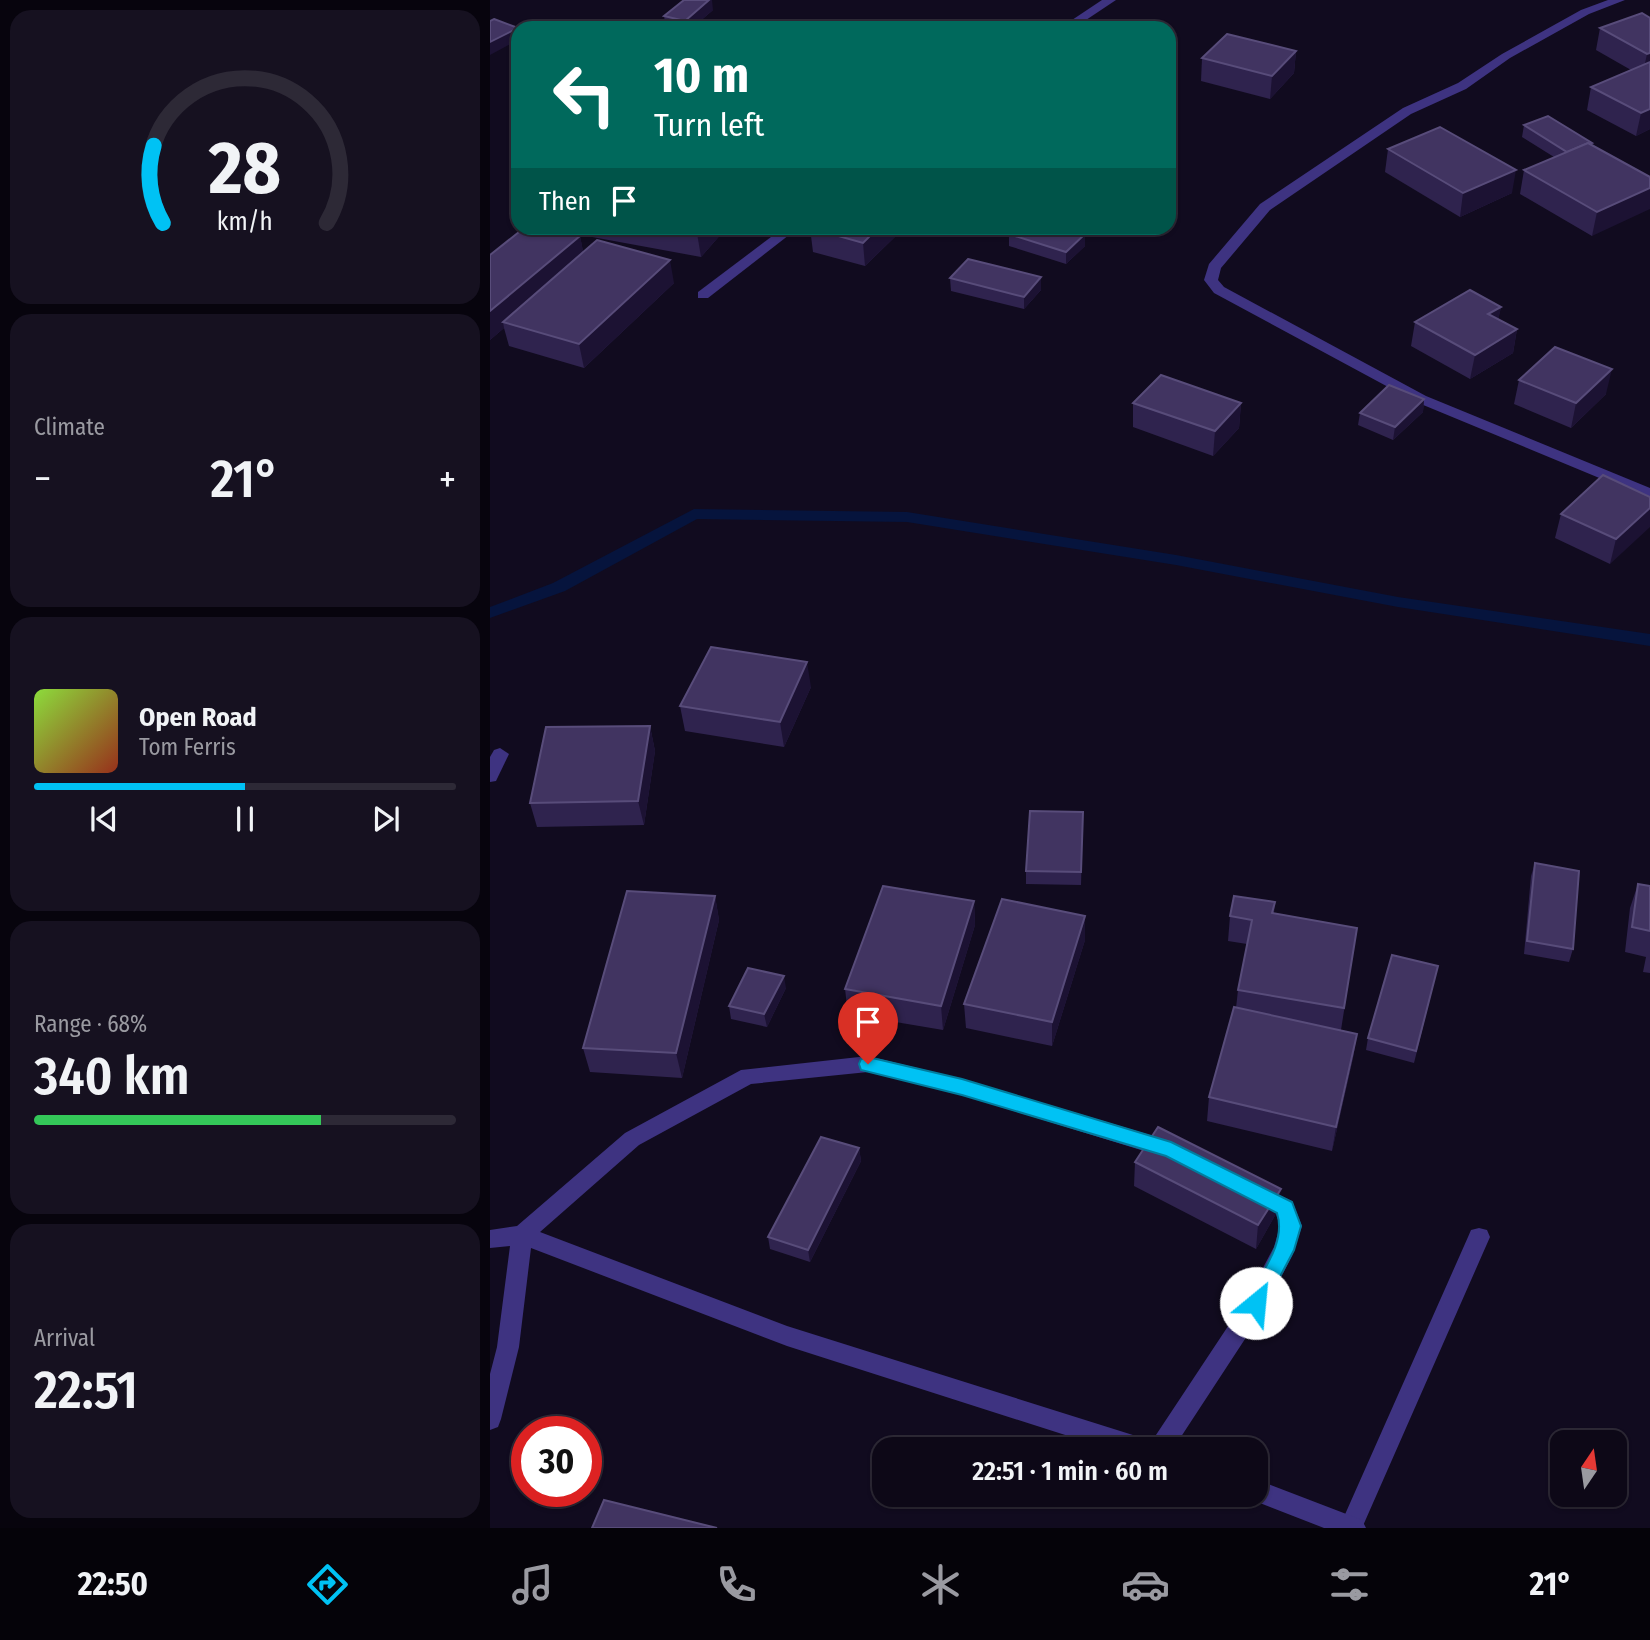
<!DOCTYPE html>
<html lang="en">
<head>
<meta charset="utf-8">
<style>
  body { margin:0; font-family:"Fira Sans Condensed",sans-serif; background:#161120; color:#f1f3f6; height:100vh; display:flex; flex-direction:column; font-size:26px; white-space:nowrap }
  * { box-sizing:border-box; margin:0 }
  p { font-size:23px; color:#9a9aa1 }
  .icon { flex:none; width:38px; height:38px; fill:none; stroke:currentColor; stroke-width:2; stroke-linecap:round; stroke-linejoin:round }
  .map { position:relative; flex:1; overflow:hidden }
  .details { display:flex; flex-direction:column; gap:10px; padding:10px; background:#07040d; width:490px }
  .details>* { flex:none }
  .guide { position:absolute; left:21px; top:21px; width:665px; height:214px; border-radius:21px; box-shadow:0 2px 5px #0004,0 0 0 2px #2d2936; background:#00695c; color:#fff; overflow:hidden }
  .needle { width:46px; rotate:13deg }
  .controls { position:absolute; left:1060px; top:1430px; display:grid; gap:14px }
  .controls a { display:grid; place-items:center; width:77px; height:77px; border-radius:14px; background:#0d0817; box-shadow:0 2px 5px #0004,0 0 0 2px #2d2936; font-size:35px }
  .speed { position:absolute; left:21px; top:1416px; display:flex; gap:14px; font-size:35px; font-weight:700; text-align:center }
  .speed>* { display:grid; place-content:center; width:91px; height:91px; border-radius:50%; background:#0d0817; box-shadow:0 2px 5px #0004,0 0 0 2px #2d2936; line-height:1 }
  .speed .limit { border:10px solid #d22; background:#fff; color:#111 }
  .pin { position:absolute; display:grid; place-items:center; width:60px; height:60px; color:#fff; margin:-72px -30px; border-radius:50% 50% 50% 0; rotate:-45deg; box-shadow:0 0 7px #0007 }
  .pin .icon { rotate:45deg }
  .me { position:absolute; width:77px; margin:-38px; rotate:28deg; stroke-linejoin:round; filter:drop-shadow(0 0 5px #0008) }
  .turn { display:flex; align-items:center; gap:24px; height:147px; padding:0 28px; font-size:32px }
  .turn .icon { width:91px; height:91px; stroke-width:2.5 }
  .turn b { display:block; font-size:49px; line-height:60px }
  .then { display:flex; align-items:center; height:66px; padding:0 28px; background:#0003; gap:14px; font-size:26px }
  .big { font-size:52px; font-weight:600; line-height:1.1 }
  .details .widget { flex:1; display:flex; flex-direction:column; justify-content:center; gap:10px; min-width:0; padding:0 24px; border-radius:21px; background:#161120 }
  .details .dial { align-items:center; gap:0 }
  .dial svg { height:182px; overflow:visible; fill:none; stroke:#2d2936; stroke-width:7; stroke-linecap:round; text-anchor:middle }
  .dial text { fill:#f1f3f6; stroke:none }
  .song { display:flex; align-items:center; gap:21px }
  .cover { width:84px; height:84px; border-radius:10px; background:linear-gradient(135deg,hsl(90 70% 55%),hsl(10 70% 35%)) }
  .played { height:7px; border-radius:4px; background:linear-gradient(90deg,#00c2f4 50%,#2d2936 50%) }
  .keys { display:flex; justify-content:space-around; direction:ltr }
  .heat { display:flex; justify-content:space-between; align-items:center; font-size:38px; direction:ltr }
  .charge { height:10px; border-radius:5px; background:linear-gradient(90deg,#34c759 68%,#2d2936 0) }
  .trip { position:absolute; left:382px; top:1437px; width:396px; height:70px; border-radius:21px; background:#0d0817; box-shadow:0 2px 5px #0004,0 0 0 2px #2d2936; font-weight:600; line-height:70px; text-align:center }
  .tab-bar { display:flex; height:112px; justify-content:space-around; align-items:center; background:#050309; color:#9a9aa1 }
  .tab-bar .icon { width:49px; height:49px }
  .tab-bar .active { color:#00c2f4 }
  .tab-bar b { font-size:32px; color:#f1f3f6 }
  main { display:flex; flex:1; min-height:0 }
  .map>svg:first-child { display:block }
</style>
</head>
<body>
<main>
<section class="details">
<div class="widget dial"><svg viewBox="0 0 100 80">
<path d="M14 69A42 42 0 1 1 86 69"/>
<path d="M14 69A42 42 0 0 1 10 35" stroke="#00c2f4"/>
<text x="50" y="56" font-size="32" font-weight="700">28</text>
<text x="50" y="72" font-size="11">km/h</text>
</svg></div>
<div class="widget"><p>Climate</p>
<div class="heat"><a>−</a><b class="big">21°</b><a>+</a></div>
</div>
<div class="widget">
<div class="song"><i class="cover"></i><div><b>Open Road</b><p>Tom Ferris</p></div></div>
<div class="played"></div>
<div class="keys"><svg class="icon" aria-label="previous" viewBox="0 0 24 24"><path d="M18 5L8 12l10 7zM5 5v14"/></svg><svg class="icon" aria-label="pause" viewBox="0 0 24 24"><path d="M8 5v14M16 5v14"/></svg><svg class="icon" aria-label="next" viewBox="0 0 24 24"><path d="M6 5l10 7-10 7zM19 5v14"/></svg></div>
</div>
<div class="widget"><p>Range · 68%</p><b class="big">340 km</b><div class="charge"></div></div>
<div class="widget"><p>Arrival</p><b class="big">22:51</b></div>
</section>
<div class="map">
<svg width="1160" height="1528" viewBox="0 0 1160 1528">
  <rect width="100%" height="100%" fill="#110b1f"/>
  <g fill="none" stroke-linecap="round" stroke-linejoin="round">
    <!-- stream -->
    <path fill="#06143d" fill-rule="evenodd" d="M204,509L417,512L686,555L908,597L1160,634V646L908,607L686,565L417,522L207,519L75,591L0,618V607L63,583Z"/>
    <!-- lane -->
    <g fill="#3e3381" fill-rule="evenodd">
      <path d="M10,748L19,754L6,781L0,782V757L4,750Z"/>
      <path d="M989,1228L997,1230L1000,1237L872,1528H849L978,1237L981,1230Z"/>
    </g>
    <!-- street -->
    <g fill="#3e3381" fill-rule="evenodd">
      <path d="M612,0H626L584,28H570Z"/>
      <path d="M1118,0H1135L1099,14L1020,58L976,89L921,114L780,210L731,268L728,280L734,287L936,396L1160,488V499L926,402L724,293L714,280L719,264L770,204L913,108L968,83L1012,54L1091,10Z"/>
      <path d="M293,228H308L218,298H208V292Z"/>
      <path d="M378,1056L472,1079L680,1141L687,1144L690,1150L687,1156L680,1159L472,1095L378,1072L261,1084L149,1145L50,1232L297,1326L662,1441L758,1296L784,1247L790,1226L786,1214L760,1199L756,1193L760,1187L767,1184L802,1201L812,1226L802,1256L774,1310L683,1449H619L297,1346L41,1248L29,1347L11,1419L8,1427L0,1430V1374L7,1347L20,1246L0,1248V1230L27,1226L135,1133L251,1070Z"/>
      <path d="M765,1479L872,1520L876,1528H834L757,1498L755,1494H765Z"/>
    </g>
  </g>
  <!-- wall -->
  <g fill="#2f234e">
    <path d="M223,10L202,28H176L174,16Z"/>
    <path d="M1160,18V129L1146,136L1097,110L1101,87L1141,70L1106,50L1110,28Z"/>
    <path d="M806,51L804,73L780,99L711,81L712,58Z"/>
    <path d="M1034,125L1102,143V145L1160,177L1102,236L1030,194L1034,170L1064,157L1032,137Z"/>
    <path d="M898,149L1022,193L970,217L895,172Z"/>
    <path d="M34,228H231L232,233L211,257L75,232L90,236L93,252L184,283L94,368L19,346L14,328L0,340V255Z"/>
    <path d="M320,228H413V229L375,266L323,252Z"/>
    <path d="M519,234H595V246L576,264L519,246Z"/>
    <path d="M551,277V290L534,309L461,291L460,278Z"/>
    <path d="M1011,307L1008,319L1027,329L1023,353L980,379L921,346L925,322Z"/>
    <path d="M1029,380L1116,394L1081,428L1024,404Z"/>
    <path d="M934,399L933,412L903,440L868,425L870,413Z"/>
    <path d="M643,403H751L749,428L723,456L643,427Z"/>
    <path d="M1160,497L1120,564L1065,538L1071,514Z"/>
    <path d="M321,687L294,747L195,731L190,706Z"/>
    <path d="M160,726L165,751L154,825L47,827L40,803Z"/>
    <path d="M593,812L591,885L536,884V871Z"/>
    <path d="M1045,863L1083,949L1079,962L1034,954L1041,876Z"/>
    <path d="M1148,884L1160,886V973L1153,972L1156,957L1135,952L1140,908Z"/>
    <path d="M225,896L229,920L192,1078L100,1072L93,1048Z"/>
    <path d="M484,901L485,925L453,1030L358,1014L355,989Z"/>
    <path d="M785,902L784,913L867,928L851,1030L867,1034L863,1058L842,1151L717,1121L719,1097L746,1008L748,990L757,944L738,941L740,916Z"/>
    <path d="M595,940L562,1046L476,1028L474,1004Z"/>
    <path d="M948,966L924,1063L876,1050L878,1038Z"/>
    <path d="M296,988L277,1027L241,1019L239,1006Z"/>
    <path d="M369,1148L371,1161L320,1262L280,1249L278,1237Z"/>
    <path d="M645,1162L787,1212L766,1249L644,1186Z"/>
  </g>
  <!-- shaded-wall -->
  <g fill="#1c1233">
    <path d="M219,0H222L223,10L202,28H196L195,21Z"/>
    <path d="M28,28V40L0,55V42Z"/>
    <path d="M806,51L804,73L780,99L782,76Z"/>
    <path d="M1160,53V74L1152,77L1157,54Z"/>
    <path d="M1160,109V129L1146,136L1151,113Z"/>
    <path d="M1026,170L1022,193L970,217L973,193Z"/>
    <path d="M1160,188V209L1102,236L1107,212Z"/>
    <path d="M212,228H231L232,233L211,257L207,233Z"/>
    <path d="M388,228H413V229L375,266L373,243Z"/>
    <path d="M595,234V246L576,264V252Z"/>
    <path d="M90,236L95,260L13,322L14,328L0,340V311Z"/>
    <path d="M180,260L184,283L94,368L89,344Z"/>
    <path d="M551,277V290L534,309V297Z"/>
    <path d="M1011,307L1006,331L998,314Z"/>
    <path d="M1027,329L1023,353L980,379L985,355Z"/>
    <path d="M1122,369L1116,394L1081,428L1086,403Z"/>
    <path d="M934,399L933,412L903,440L905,427Z"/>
    <path d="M751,403L749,428L723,456L725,431Z"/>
    <path d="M1160,508V527L1120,564L1126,539Z"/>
    <path d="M317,662L321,687L294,747L290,722Z"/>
    <path d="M160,726L165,751L154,825L148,801Z"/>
    <path d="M225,896L229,920L192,1078L186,1053Z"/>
    <path d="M484,901L485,925L453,1030L451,1006Z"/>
    <path d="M595,916V940L562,1046V1022Z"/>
    <path d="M294,976L296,988L277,1027L274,1014Z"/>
    <path d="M867,1034L863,1058L842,1151L846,1127Z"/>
    <path d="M369,1148L371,1161L320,1262L318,1250Z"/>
    <path d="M791,1189L787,1212L766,1249L768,1225Z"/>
  </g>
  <!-- building -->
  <g fill="#413461" stroke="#584c7a" stroke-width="2">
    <path d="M194,0H219L195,21L174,16Z"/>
    <path d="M1152,13L1160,18V53L1157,54L1110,28Z"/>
    <path d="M4,19L28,28L0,42V21Z"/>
    <path d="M737,34L806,51L782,76L712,58Z"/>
    <path d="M1160,62V109L1151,113L1101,87Z"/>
    <path d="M1058,116L1102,143L1099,144L1098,143L1077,152L1034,125Z"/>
    <path d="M950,127L1026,170L973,193L898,149Z"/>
    <path d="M1098,143L1160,177V188L1107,212L1034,170Z"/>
    <path d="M34,228H60L90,236L0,311V255Z"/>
    <path d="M175,228H212L207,233Z"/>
    <path d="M320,228H388L373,243Z"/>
    <path d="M526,228H576L595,234L576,252L519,234Z"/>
    <path d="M107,240L180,260L89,344L13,322Z"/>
    <path d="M478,259L551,277L534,297L460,278Z"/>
    <path d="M980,290L1011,307L998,314L1027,329L985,355L925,322Z"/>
    <path d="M1065,347L1122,369L1086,403L1029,380Z"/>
    <path d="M671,375L751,403L725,431L643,403Z"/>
    <path d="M899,385L934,399L905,427L870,413Z"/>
    <path d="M1113,475L1160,497V508L1126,539L1071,514Z"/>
    <path d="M221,647L317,662L290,722L190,706Z"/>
    <path d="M160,726L148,801L40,803L56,727Z"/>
    <path d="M540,811L593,812L591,872L536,871Z"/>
    <path d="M1045,863L1089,871L1083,949L1037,941Z"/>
    <path d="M1148,884L1160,886V931L1142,927Z"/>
    <path d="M393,886L484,901L451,1006L355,989Z"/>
    <path d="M137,891L225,896L186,1053L93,1048Z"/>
    <path d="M744,896L785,902L782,913L867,928L854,1008L748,990L762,920L740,916Z"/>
    <path d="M512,899L595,916L562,1022L474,1004Z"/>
    <path d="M902,955L948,966L926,1051L878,1038Z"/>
    <path d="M258,968L294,976L274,1014L239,1006Z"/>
    <path d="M744,1007L867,1034L846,1127L719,1097Z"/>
    <path d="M668,1127L791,1189L768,1225L645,1162Z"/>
    <path d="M331,1137L369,1148L318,1250L278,1237Z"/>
    <path d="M114,1500L227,1528H102Z"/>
  </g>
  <!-- route -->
  <path fill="#00c2f4" stroke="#007e9f" stroke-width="2" d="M378,1057L472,1079L681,1142L802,1202L811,1226L804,1250L773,1309L766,1312L759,1309L756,1303C769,1275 797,1244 787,1213L676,1156L472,1095L371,1070L369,1064L371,1059Z"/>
</svg>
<div class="controls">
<a><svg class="needle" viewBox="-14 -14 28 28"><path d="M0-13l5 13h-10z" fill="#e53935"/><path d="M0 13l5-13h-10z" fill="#9a9aa1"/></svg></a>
</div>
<div class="speed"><div class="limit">30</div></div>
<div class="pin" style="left:378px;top:1064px;background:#d93025"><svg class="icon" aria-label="arrive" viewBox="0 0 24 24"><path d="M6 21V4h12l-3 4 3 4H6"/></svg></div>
<svg class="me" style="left:766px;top:1303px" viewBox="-20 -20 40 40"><circle r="19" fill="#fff"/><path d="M0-13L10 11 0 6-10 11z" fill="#00c2f4"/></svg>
<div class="trip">22:51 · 1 min · 60 m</div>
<div class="guide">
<div class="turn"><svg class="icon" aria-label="left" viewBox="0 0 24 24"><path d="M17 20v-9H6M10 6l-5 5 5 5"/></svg><div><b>10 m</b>Turn left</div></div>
<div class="then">Then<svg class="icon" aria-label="arrive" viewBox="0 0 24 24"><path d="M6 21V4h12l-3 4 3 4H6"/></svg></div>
</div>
</div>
</main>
<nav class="tab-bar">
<b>22:50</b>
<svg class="icon active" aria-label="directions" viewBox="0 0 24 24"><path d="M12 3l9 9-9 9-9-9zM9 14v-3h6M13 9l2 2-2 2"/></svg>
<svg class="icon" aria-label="music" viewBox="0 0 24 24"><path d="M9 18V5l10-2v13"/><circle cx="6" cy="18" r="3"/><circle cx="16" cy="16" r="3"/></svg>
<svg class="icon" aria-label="phone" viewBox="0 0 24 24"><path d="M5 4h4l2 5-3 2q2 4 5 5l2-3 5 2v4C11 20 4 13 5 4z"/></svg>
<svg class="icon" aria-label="climate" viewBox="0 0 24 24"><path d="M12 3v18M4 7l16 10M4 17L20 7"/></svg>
<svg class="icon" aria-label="car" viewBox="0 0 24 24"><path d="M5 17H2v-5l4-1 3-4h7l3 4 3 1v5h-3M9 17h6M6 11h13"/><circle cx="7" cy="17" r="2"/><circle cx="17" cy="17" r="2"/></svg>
<svg class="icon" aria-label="filters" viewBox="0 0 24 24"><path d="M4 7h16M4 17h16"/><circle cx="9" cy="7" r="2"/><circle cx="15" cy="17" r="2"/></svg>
<b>21°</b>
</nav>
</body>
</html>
